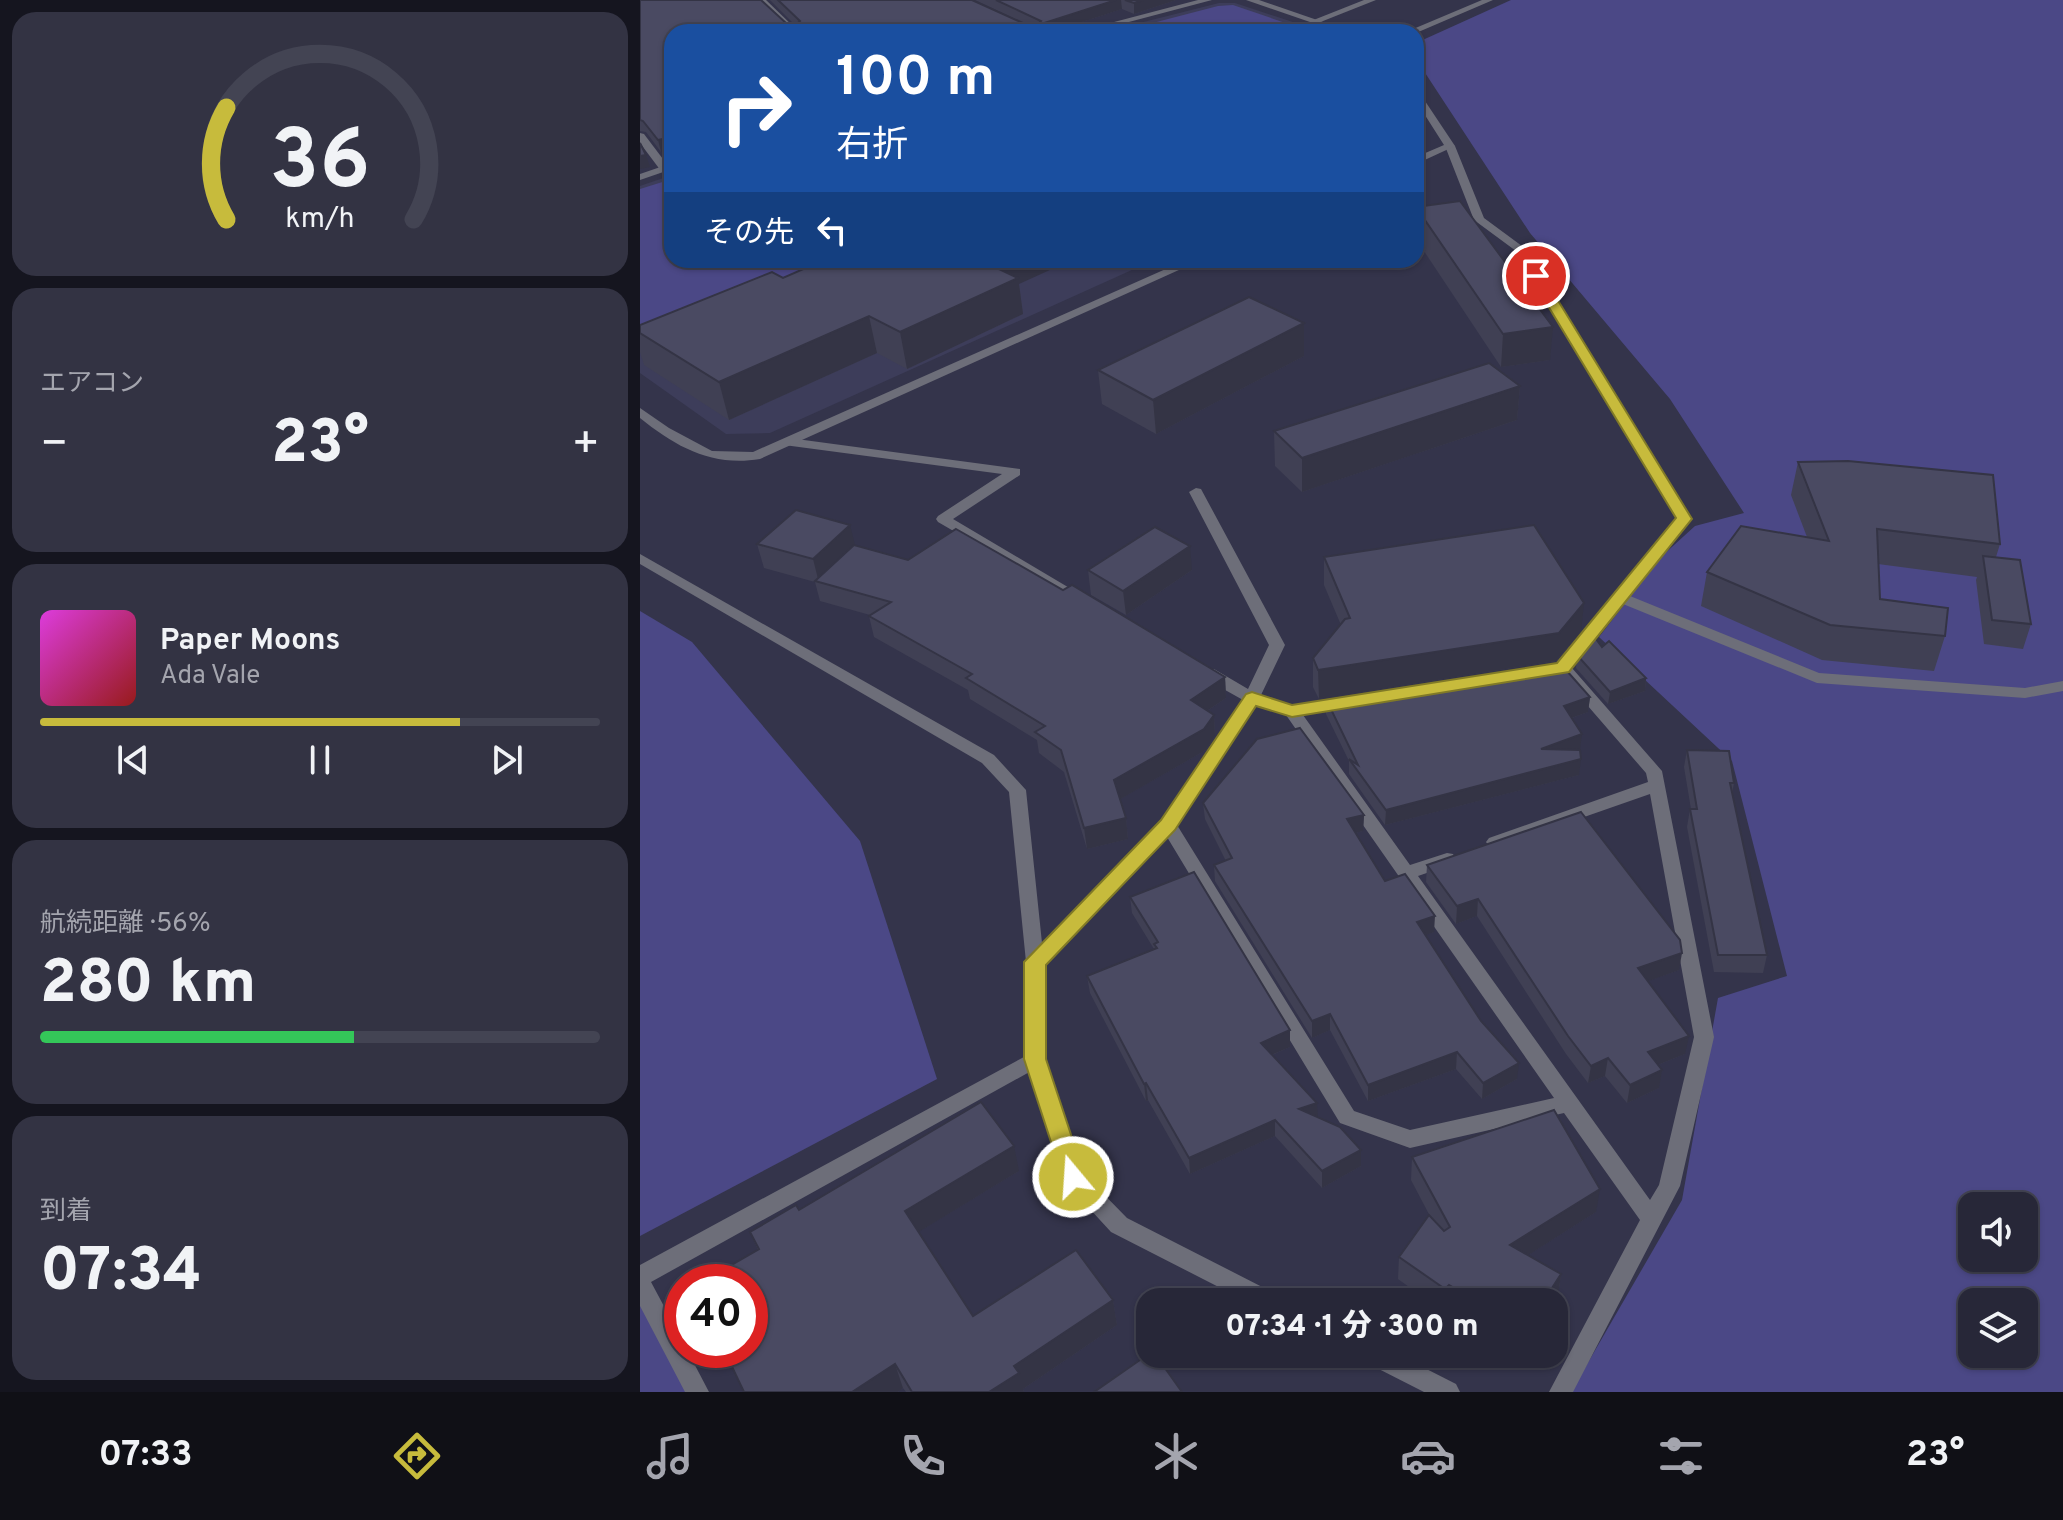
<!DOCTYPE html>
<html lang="ja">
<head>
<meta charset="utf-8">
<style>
  body { margin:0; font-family:Overpass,"Noto Sans JP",sans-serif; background:#333343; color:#f1f3f6; height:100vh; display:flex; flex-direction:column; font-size:30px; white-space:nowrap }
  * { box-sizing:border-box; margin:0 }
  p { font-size:26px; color:#a4a5ae }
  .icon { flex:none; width:44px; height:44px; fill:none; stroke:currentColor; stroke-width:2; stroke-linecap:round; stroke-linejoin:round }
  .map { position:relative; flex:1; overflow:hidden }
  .sheet { display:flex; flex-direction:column; gap:12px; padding:12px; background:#15151f; width:640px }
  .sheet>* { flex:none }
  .banner { position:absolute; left:24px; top:24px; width:760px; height:244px; border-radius:24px; box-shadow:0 2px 6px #0004,0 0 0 2px #434453; background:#1a4fa0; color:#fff; overflow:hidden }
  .tools { position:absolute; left:1318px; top:1192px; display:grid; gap:16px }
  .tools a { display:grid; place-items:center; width:80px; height:80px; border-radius:16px; background:#272738; box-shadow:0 2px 6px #0004,0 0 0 2px #434453; font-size:40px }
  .speed { position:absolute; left:24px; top:1264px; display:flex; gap:16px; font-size:40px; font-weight:700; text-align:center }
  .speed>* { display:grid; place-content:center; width:104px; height:104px; border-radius:50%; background:#272738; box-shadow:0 2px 6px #0004,0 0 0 2px #434453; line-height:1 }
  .speed .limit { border:12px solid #d22; background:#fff; color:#111 }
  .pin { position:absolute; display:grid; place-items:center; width:68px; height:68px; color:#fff; margin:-34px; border:4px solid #fff; border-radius:50%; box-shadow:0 2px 8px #0007 }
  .me { position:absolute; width:88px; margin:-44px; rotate:342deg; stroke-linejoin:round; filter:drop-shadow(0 0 6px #0008) }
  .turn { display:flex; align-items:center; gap:28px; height:168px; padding:0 40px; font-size:36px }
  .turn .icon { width:104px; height:104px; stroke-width:2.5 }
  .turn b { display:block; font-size:56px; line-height:68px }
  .then { display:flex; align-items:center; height:76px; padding:0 40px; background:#0003; gap:16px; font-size:30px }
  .big { font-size:60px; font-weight:800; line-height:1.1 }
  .sheet .card { flex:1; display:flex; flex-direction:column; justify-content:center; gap:12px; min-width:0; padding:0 28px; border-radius:24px; background:#333343 }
  .sheet .dial { align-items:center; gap:0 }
  .dial svg { height:208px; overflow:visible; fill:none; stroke:#434453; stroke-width:7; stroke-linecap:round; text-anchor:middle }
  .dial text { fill:#f1f3f6; stroke:none }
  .song { display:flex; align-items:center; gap:24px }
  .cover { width:96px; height:96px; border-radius:12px; background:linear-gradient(135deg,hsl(300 70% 55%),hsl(0 70% 35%)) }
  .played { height:8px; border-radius:4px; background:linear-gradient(90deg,#c7bb3c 75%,#434453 75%) }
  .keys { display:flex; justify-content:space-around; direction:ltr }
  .heat { display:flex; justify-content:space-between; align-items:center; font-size:44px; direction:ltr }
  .charge { height:12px; border-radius:6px; background:linear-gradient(90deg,#34c759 56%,#434453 0) }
  .trip { position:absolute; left:496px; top:1288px; width:432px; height:80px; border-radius:24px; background:#272738; box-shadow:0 2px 6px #0004,0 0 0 2px #434453; font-weight:800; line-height:80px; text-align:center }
  .tabs { display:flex; height:128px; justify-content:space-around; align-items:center; background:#101016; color:#a4a5ae }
  .tabs .icon { width:56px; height:56px }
  .tabs .current { color:#c7bb3c }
  .tabs b { font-size:36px; color:#f1f3f6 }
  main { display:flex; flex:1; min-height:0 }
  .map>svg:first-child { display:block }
</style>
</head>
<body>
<main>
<section class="sheet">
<div class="card dial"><svg viewBox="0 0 100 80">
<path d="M14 69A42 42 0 1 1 86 69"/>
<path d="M14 69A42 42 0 0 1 14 26" stroke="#c7bb3c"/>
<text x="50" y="56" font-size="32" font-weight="700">36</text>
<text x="50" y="72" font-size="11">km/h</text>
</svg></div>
<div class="card"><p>エアコン</p>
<div class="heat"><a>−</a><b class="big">23°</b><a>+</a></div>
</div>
<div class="card">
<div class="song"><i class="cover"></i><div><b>Paper Moons</b><p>Ada Vale</p></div></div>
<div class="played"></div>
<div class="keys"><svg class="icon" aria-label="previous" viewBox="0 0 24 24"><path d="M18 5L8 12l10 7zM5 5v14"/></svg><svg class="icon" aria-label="pause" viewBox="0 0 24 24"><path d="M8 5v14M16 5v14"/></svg><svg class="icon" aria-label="next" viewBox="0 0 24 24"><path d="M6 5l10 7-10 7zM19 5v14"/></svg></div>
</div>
<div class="card"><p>航続距離 · 56%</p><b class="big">280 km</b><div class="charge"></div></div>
<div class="card"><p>到着</p><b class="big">07:34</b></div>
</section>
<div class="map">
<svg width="1423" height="1392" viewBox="0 0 1423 1392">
  <rect width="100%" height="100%" fill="#34344b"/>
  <!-- built -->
  <g fill="#3d3d5a">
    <path d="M579,3H595L683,32H464Z"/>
    <path d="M32,175V260H514L130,433L86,434L0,373V186Z"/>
  </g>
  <!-- green -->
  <g fill="#4b4886" fill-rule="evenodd">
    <path d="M871,0H1423V1392H931L1042,1200L1078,998L1147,976L1092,761L959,637L1022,556L1055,526L1104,513L1030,399L890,233L776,59V43ZM1332,1206H1384V1258H1332ZM1332,1302H1384V1354H1332Z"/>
    <path d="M593,5L672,32H478L578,6Z"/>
    <path d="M32,179V260H200L0,335V189Z"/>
    <path d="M0,611L52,642L220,841L297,1079L0,1236Z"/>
    <path d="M0,1299L57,1392H0Z"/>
  </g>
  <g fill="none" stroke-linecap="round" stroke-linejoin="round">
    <!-- service -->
    <g fill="#6d6e79" fill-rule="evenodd">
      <path d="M117,0H126L159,32H150Z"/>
      <path d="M724,0H736L678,23L671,21Z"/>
      <path d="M0,133L4,134L29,167V171H21L0,143Z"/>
    </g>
    <!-- minor -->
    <g fill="#6d6e79" fill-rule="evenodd">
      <path d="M558,0H572L451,32H436Z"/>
      <path d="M606,0H619L712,32H699Z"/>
      <path d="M842,0H853L776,33L766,32Z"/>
      <path d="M810,143L815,146L844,218L886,249L1051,519L990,596L1179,673L1385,688L1423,681V691L1385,698L1177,683L983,604L932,668L1022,771L1074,1037L1040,1186L933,1392H909L1000,1220L924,1113L770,1148L700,1123L527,837L402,967L395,969L388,967L386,962L522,821L603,700L562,677L560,673L562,669H574L608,689L629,645L549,492L556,488L561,489L645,645L621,695L653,706L708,697L714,698L716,702L714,706L663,715L770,865L807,853L813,854L816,859L813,864L778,876L1010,1200L1019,1185L1054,1037L1010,794L855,848L849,846L846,842L849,838L1008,782L1006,773L915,668L1037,519L876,251L834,220L805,146ZM616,705L646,715L914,1098L770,1130L714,1111L537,825Z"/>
      <path d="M32,163V169L0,180V174Z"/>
      <path d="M149,438L380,469V475L313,519L448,599L446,602H436L298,522L296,519L298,516L362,474L144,445V439Z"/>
      <path d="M395,1051L402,1053L405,1059L402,1065L11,1282L42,1340V1350H47L69,1392H45L0,1306V1265Z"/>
    </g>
    <!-- tertiary -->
    <g fill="#6d6e79" fill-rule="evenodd">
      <path d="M776,91L779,92L815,146L776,164V157L804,145L776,101Z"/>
      <path d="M546,260H561L120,459C72,467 36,447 0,418V408L29,428L72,451L113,452Z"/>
      <path d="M0,554L354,755L386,790L404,962L405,1059L442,1172L487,1218L638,1295L641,1302H608L471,1232L426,1183L385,1059L386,962L369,792L342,763L0,564Z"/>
      <path d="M721,1354H757L816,1384L820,1392H784L725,1362Z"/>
    </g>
  </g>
  <!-- wall -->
  <g fill="#404054">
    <path d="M0,0L154,24L130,0H332L386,24L335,0H536L494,14L482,9L411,32H32V150L21,152L6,132L0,131Z"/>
    <path d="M776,207L910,360L861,367L776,239Z"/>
    <path d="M143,278L379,284L383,314L267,369L237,353L89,420L4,365L0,352V325Z"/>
    <path d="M664,356L516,434L462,404L458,370Z"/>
    <path d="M880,386L877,420L662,492L635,466L634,431Z"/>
    <path d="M1158,462L1360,544L1356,557L1391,624L1383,649L1344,644L1336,580L1337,577L1238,564L1240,599L1305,636L1294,671L1182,660L1061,606L1067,572L1167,537L1151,495Z"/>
    <path d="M117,544L215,546L268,560L423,590L585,677L586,698L567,711L574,715L575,736L566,750L480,799L486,818L488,839L447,849L424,772L399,753L397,740L330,699L328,690L234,637L229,616L230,615L180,601L175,582L124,568Z"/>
    <path d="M684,557L941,632L916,661L679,699L673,687V658L701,625L684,585Z"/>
    <path d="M448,570H552L486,615L451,595Z"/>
    <path d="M962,647L1006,678L1005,691L968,704L936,668L937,655Z"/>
    <path d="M950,697L948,712L932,718L940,749L939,775L745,825L709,774V761L686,714V699Z"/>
    <path d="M1047,750L1094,783L1092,794L1127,955L1123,973L1074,972L1047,827L1050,809H1051L1044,767Z"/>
    <path d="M563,803L724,815L723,831L715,833L745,881L794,932L785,935L877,1079L842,1099L816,1069L728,1101L690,1030L672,1038L575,881L574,865L586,861L565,819Z"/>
    <path d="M787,865L1039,970L1008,981L1045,1054L1018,1065L1019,1088L987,1103L965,1076L948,1083L926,1054L837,916L816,924L786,882Z"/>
    <path d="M490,897L650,1030V1047L632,1055L678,1117L721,1166L682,1188L635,1136L550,1174L508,1100L506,1101L450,993L447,976L514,949L492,913Z"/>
    <path d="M772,1157L956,1212L888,1255L921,1274L918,1297L914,1302H790L758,1279L759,1257L791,1218L771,1180Z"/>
    <path d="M379,1171L278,1232L333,1316L473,1300L477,1325L383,1389L384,1392H266L263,1388L258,1392H104L118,1250L110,1232L159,1210Z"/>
  </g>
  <!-- shaded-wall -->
  <g fill="#343445">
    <path d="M476,0H481L482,9L411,32H376Z"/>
    <path d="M503,0H536L494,14V3Z"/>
    <path d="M32,137V150L21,152L18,140Z"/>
    <path d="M6,155L10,167L0,169V156Z"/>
    <path d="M355,260H432L379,284L383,314L267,369L260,332Z"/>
    <path d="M229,316L237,353L89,420L79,382Z"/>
    <path d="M664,323V356L516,434L513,400Z"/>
    <path d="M913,327L910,360L861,367L863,334Z"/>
    <path d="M880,386L877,420L662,492V458Z"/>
    <path d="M210,525L216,549L179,583L173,559Z"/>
    <path d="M550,546L552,570L486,615L483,591Z"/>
    <path d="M944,603L941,632L916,661L679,699L678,670Z"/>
    <path d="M585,677L586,698L552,721L551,700Z"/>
    <path d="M1006,678L1005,691L968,704L970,692Z"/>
    <path d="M950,697L948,712L923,721L924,706Z"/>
    <path d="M574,715L575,736L566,750L477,801L474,780Z"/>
    <path d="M942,734L940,749H901Z"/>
    <path d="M941,759L939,775L745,825L746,810Z"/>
    <path d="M724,815L723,831L707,835V819Z"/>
    <path d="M486,818L488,839L447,849L444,828Z"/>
    <path d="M838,899L837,916L816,924L817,906Z"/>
    <path d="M795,916L794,932L776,939L777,922Z"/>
    <path d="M1042,953L1039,970L995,986L998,968Z"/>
    <path d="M690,1014V1030L672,1038V1021Z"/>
    <path d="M650,1030V1047L622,1059L621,1043Z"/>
    <path d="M1049,1036L1045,1054L1005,1070L1008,1052Z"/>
    <path d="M817,1052L816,1069L728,1101V1085Z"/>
    <path d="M968,1058L965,1076L948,1083L951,1066Z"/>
    <path d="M879,1063L877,1079L842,1099L843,1083Z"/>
    <path d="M1022,1070L1019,1088L987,1103L990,1085Z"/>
    <path d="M506,1083L508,1100L506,1101L504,1084Z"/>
    <path d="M677,1103L678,1119L659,1109Z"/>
    <path d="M635,1120V1136L550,1174L549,1158Z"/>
    <path d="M374,1146L379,1171L272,1236L265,1211Z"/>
    <path d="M721,1150V1166L682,1188V1171Z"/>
    <path d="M960,1189L956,1212L868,1268L870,1245Z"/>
    <path d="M921,1274L918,1297L914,1303L903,1302Z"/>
    <path d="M809,1285L807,1302H804L805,1289Z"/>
    <path d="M473,1300L477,1325L383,1389L384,1392H349L374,1366Z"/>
    <path d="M255,1364L263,1388L258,1392H212Z"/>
  </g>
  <!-- building -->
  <g fill="#4a4a62" stroke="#343445" stroke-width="2">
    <path d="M0,0H121L146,23L157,24L160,21L138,0H332L385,24H398L401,21L356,0H476L376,32H32V137L18,140L3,121L0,120Z"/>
    <path d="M485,0H503L494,3Z"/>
    <path d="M0,143L6,155L0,156Z"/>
    <path d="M820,201L913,327L863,334L776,207Z"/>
    <path d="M184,260H360L372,265L361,270L378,278L260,332L229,316L79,382L0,333V325L132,272L143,278Z"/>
    <path d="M609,297L664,323L513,400L458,370Z"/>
    <path d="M849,363L880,386L662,458L634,431Z"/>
    <path d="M1208,461L1353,475L1360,544L1237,529L1240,599L1308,608L1305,636L1190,625L1067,572L1101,526L1189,541L1158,462Z"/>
    <path d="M156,510L210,525L173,559L117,544Z"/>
    <path d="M894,525L944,603L919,633L678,670L673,658L705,619L710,618L684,557Z"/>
    <path d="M515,527L550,546L483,591L448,570Z"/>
    <path d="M316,529L423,590L432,585L585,677L551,700L574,715L564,729L474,780L486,818L444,828L421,750L395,732L405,726L326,678L332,674L229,616L251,602L175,581L214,545L268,560Z"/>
    <path d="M1343,556L1380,560L1391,624L1352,620Z"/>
    <path d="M953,635L962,647L969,641L1006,678L970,692L937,655Z"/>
    <path d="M919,662L950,697L924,706L942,734L901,749L940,750L941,759L746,810L709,759L718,765L686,699Z"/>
    <path d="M660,728L724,815L707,819L745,881L765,874L795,916L777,922L841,1021L879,1063L843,1083L817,1052L728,1085L690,1014L672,1021L574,865L592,858L563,803L617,739Z"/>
    <path d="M1047,750L1089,751L1094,783H1090L1127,955H1078L1050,809H1057Z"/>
    <path d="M941,812L1040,940L1042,953L998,968L1049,1036L1008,1052L1022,1070L990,1085L968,1058L951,1066L928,1036L838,899L817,906L787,865Z"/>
    <path d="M554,872L650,1030L621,1043L677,1103L659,1109L700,1127L721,1150L682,1171L635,1120L549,1158L506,1083L504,1084L447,976L517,948L514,944L518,942L490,897Z"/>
    <path d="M341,1102L374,1146L265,1211L333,1316L436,1250L473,1300L374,1366L379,1373L349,1392H272L255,1364L212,1392H104L84,1350H110V1282H62L119,1249L110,1232L156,1205L159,1210Z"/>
    <path d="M914,1110L960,1189L870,1245L921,1274L903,1302H838L809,1285L805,1289L759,1257L789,1215L804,1231L810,1227L772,1157Z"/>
    <path d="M510,1353L515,1354L542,1392H454Z"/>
  </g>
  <!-- route -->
  <path fill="#c7bb3c" stroke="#817a27" stroke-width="2" d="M892,273L903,276L1052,519L929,672L652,717L616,706L535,830L406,965V1059L445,1177L442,1185L433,1188L425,1185L384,1059V962L521,820L606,694L612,692L652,705L917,663L1036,518L890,276Z"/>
</svg>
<div class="tools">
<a><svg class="icon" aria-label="sound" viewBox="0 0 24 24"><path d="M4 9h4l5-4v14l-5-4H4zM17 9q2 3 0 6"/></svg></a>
<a><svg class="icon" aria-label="layers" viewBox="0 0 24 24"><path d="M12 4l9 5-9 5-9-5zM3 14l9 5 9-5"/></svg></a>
</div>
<div class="speed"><div class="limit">40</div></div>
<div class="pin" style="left:896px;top:276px;background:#d93025"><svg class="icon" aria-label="arrive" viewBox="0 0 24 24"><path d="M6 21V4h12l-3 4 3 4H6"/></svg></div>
<svg class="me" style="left:433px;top:1177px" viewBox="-20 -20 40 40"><circle r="17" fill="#c7bb3c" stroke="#fff" stroke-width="3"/><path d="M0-11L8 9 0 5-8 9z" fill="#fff"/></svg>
<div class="trip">07:34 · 1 分 · 300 m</div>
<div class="banner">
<div class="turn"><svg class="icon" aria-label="right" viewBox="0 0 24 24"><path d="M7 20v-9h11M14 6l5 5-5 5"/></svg><div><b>100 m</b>右折</div></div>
<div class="then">その先<svg class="icon" aria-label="left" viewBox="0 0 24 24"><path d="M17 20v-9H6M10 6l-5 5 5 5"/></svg></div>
</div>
</div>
</main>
<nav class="tabs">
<b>07:33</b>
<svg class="icon current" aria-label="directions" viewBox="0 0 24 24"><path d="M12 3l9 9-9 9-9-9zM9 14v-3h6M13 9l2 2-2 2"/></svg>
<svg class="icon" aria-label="music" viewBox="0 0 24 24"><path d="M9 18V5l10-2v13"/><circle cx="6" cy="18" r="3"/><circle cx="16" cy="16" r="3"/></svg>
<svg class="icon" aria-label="phone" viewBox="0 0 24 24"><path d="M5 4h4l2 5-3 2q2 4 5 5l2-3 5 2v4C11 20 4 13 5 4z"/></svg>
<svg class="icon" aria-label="climate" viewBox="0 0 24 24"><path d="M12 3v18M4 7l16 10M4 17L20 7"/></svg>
<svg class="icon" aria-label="car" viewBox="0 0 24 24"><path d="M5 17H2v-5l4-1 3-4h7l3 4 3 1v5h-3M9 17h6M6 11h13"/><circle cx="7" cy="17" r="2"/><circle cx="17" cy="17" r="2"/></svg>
<svg class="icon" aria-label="filters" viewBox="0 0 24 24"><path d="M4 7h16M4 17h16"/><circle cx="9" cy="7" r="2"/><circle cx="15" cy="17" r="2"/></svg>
<b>23°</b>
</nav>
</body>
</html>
